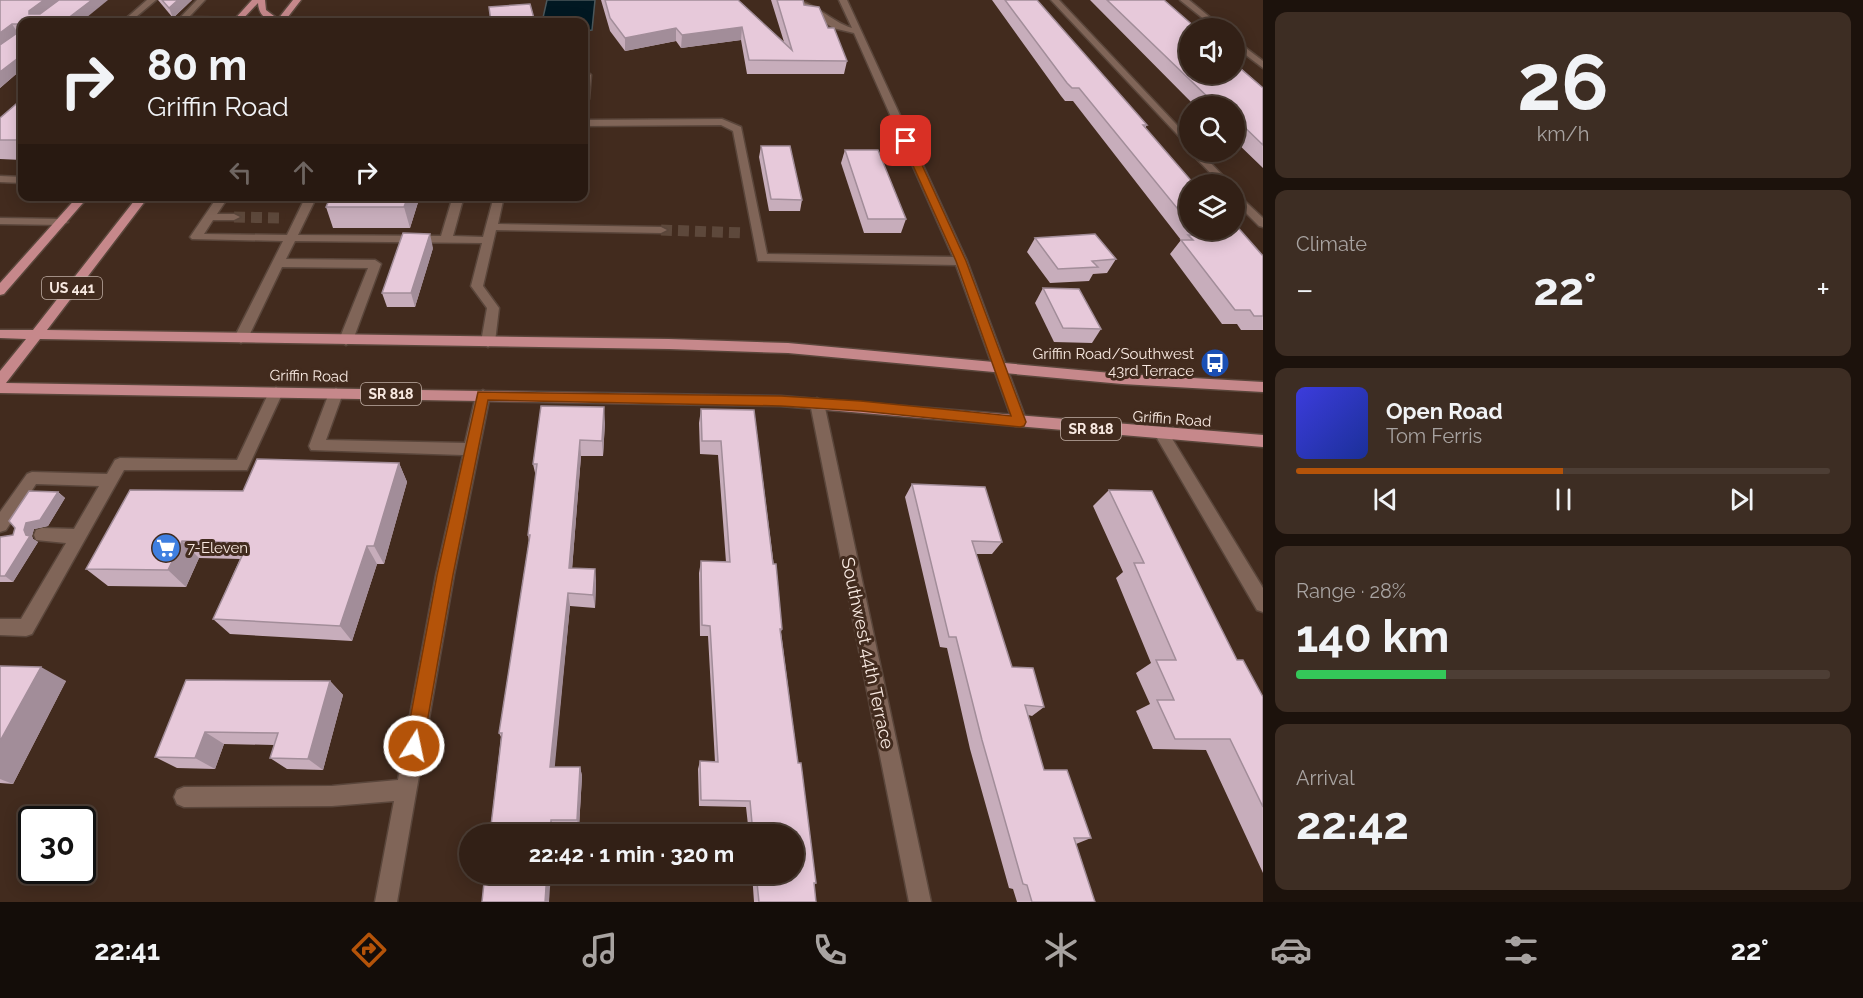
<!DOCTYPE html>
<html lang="en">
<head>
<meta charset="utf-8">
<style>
  body { margin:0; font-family:Raleway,sans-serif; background:#3d2d23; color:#f1f3f6; height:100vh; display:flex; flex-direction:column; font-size:22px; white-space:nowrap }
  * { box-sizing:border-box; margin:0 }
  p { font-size:20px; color:#a8a3a1 }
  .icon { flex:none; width:33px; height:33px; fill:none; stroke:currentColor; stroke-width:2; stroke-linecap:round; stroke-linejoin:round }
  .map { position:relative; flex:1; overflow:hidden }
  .panel { display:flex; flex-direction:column; gap:12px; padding:12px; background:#1c120c; width:600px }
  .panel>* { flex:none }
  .banner { position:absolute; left:18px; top:18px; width:570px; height:183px; border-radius:12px; box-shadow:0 3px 15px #0003,0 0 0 2px #4d3e35; background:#322016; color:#f1f3f6; overflow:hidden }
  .fabs { position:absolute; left:1179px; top:18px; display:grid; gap:12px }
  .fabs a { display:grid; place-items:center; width:66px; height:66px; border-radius:50%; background:#322016; box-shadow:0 3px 15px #0003,0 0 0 2px #4d3e35; font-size:30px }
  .speed { position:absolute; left:18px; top:806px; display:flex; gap:12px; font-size:30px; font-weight:700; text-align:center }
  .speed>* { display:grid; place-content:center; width:78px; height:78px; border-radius:50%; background:#322016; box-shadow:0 3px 15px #0003,0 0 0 2px #4d3e35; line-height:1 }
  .speed .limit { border:3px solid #111; border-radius:9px; background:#fff; color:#111 }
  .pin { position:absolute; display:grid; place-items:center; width:51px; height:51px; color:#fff; margin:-26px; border-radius:12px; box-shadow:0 3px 9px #0006 }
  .me { position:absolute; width:66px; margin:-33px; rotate:10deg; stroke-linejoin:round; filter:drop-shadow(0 0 4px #0008) }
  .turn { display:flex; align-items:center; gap:21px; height:126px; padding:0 30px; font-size:27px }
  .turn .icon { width:78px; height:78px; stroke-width:2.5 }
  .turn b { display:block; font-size:42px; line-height:51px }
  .lanes { display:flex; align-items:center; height:57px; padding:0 30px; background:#0003; justify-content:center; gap:30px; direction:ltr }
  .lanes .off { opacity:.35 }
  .big { font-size:45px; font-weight:700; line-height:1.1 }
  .panel .card { flex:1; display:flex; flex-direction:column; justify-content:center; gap:9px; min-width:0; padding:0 21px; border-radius:12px; background:#3d2d23 }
  .panel .dial { align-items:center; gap:0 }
  .dial b { font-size:78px; line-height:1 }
  .song { display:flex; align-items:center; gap:18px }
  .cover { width:72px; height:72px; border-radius:9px; background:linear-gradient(135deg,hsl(240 70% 55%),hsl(230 70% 35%)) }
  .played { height:6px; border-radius:3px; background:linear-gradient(90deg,#b45309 50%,#4d3e35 50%) }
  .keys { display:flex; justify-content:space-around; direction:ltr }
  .heat { display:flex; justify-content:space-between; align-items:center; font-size:33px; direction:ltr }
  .charge { height:9px; border-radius:4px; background:linear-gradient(90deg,#34c759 28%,#4d3e35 0) }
  .trip { position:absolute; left:459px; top:824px; width:345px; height:60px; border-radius:30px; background:#322016; box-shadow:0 3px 15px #0003,0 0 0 2px #4d3e35; font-weight:700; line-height:60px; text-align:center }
  .tab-bar { display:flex; height:96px; justify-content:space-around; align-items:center; background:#140d09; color:#a8a3a1 }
  .tab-bar .icon { width:42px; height:42px }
  .tab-bar .active { color:#b45309 }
  .tab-bar b { font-size:27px; color:#f1f3f6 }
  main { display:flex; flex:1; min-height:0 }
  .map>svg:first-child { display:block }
</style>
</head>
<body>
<main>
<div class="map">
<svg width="1263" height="902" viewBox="0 0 1263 902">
  <rect width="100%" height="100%" fill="#422b1e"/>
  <!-- water -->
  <path fill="#011822" stroke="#4b575b" stroke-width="1.5" d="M547,0H595L592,30L584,31V22H542Z"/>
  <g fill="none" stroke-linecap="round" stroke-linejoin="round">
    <!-- minor-tunnel -->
    <g stroke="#5d483b" stroke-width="11" stroke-dasharray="11 6" stroke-linecap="butt">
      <path d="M234,217L285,218"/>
      <path d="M661,230L744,233"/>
    </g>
    <!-- minor casing -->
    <g stroke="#5a463b" stroke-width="3">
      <g id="minor">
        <path d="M147,0H156L130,22H122Z"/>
        <path d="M197,0H205L189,17L239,18L243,20L239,22H176Z"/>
        <path d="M792,0C813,0 831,22 852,28L839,0H847L967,261L1027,422L1025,426H1015L1013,422L956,265L758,261L733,131L721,125L584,126V120L722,119L741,127L767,254L953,257L854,33L833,28Z"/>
        <path d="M1051,0H1059L1190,139V148Z"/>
        <path d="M1180,0H1189L1223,28H1215Z"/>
        <path d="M280,20H346L350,22H276Z"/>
        <path d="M1234,39L1263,61V68L1234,46Z"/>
        <path d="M587,72L591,75L589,99L584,102V74Z"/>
        <path d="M1190,152H1200L1231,184H1221Z"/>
        <path d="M0,176L22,177V183L0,182Z"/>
        <path d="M1234,191L1263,218V227L1259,226L1234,201Z"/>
        <path d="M218,196H229L217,214H234L240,217L234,220H213L204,234L287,235L306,196H317L298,235L441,236L453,196H464L453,236L483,237L494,196H504L498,224L661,227L667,230L661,233L496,230L483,286L499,308L495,342L488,347L481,342L487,308L471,286L482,243L295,241L286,259L375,260L381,264L353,340L346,345L339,340L368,268L282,267L248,338L241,343L234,338L283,241L192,239L190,237Z"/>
        <path d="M0,218L62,219L68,222L62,225L0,224Z"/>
        <path d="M276,387L283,392L247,470H124L32,634L26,636L0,635V619H21L66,543L36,540L34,535L36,530L42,528L74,529L99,486L36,484L6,530L0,532V512L27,474L32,472L107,474L115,460L120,458L237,460L269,392Z"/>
        <path d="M336,388L343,393L326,440L465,443L476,395L483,390L490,395L454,575L397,902H375L394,801L332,806L184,807L177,804L174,797L177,790L184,787L332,786L398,780L436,575L463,455L311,450L309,446L329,393Z"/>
        <path d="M817,398L824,403L931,902H909L810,403Z"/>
        <path d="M1163,430L1168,432L1263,588V612L1257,610L1158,440L1156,436L1158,432Z"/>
      </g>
    </g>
    <!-- major casing -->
    <g stroke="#5a463b" stroke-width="3">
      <g id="major">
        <path d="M252,0H265L266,10L278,19L293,0H301L284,22C269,22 259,18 258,3L240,22H232Z"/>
        <path d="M78,196H89L4,294L0,295V283Z"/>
        <path d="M138,196H149L47,330L669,339L788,343L1122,374L1263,382V392L1122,384L788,353L669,349L40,339L6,383L781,396L1263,435V447L781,406L0,393V371L26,339L0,338V330H33Z"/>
      </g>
    </g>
    <!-- minor -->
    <use href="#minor" fill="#806558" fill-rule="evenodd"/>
    <!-- major -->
    <use href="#major" fill="#c6888b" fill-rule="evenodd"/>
  </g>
  <!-- wall -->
  <g fill="#c7adbb">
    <path d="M0,0L22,22V69L0,88Z"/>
    <path d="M158,0H192L173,18Z"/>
    <path d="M601,0H738L784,42L771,0H803L804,5L828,28L847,61L844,74H747L741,40L681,48L676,41L625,51L610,31Z"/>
    <path d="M992,0H1037L1147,125L1145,128L1190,184V230H1234L1263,256V330H1241L1237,324H1222L1170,254L1181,240L1073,101H1065L1061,96Z"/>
    <path d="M1090,0H1164L1263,88V168L1234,140V106H1195Z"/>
    <path d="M22,99V160L0,159V118Z"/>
    <path d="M761,146L802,200L800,211H769L759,157Z"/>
    <path d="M845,150L906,219L901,233H864L841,163Z"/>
    <path d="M420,196L410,228H333L326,207Z"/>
    <path d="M1035,238L1116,259L1107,273L1093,274L1089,281L1050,283L1027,252Z"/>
    <path d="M433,248L415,307H387L382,293Z"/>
    <path d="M1043,288L1101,329L1092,343L1054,342L1035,303Z"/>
    <path d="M701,409L754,410L782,629L781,632L798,763L816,883L814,885L816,902H754L752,873H794V834H749L746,807L699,806L698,769L700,761L715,762L708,636H700L699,573L701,561L726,562L718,455L700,454L699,423Z"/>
    <path d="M605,422L603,456H581L572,569H595L596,583L595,608L570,606L554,767H580L582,776L579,827H554L553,834H490L501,737L499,733L529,541L528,535L536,477L533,464Z"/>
    <path d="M399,463L407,482L384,564H377L352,641L230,634L213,619L240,559L199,558L186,587L108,586L86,569L243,491Z"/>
    <path d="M912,484L1002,542L992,554H976L1012,667L1044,707L1032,716L1028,715L1044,770L1091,838L1076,844L1095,902H1017L1013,889L1009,888L970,749L947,648L940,647L905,497Z"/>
    <path d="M1109,490L1263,697V873L1206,750L1153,749L1136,711L1150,704L1136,673L1151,663L1116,578L1123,572L1093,506Z"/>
    <path d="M58,492L65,498L48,526L34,529L32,536L33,539L38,542L13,582H0V537L13,535L15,528Z"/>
    <path d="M0,666L66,681L13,784L0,783Z"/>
    <path d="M186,680L330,681L343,695L323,770L287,769L270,758L274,745L224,744L215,769L177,768L155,757Z"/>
  </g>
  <!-- shaded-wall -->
  <g fill="#a28d99">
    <path d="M44,0H61L35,20L29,14V11Z"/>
    <path d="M92,0H108L81,22H63Z"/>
    <path d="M178,0H192L173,18L169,8Z"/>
    <path d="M12,24L18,33L0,47V33Z"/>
    <path d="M742,27L741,40L681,48L682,35Z"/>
    <path d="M676,28V41L625,51V38Z"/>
    <path d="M22,55V69L0,88V72Z"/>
    <path d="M408,196H420L410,228L404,207Z"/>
    <path d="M430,234L433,248L415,307L411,293Z"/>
    <path d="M604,407L605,422L603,456L602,441Z"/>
    <path d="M580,440L581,456L571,582L569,568Z"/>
    <path d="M399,463L407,482L384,564L374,546Z"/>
    <path d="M58,492L65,498L48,526L34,529L32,536L33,539L38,542L13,582L5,576L26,535L24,530L26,523Z"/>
    <path d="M182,541L199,558L186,587L168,570Z"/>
    <path d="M367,546L377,564L352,641L340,626Z"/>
    <path d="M595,569L596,583L595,608L593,595Z"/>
    <path d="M568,593L570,606L554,775L550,767Z"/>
    <path d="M41,667L66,681L13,784L0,779V741Z"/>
    <path d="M330,681L343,695L323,770L308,759Z"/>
    <path d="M205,732L224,744L215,769L195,758Z"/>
    <path d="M580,767L582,776L579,827L577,820Z"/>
    <path d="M551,820L554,827L553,834H550Z"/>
    <path d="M547,873H551L549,902H545Z"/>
  </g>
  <!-- building -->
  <g fill="#e7c9da" stroke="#a28d99" stroke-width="1.5">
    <path d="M0,0H44L29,11V14H40L59,0H92L63,22H22V55L0,72V45L17,33L18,24H12L0,33Z"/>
    <path d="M162,0H178L169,8Z"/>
    <path d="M605,0H738L792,50L777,0H803L804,5L819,7L828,28H834L847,61L749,60L742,27L682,35L676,28L625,38L610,18Z"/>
    <path d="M1005,0H1037L1147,125H1143L1194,184H1190V224L1079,88H1072L1067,83Z"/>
    <path d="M1107,0H1164L1196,28H1190V74H1234V63L1263,88V145L1234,117V106H1223L1218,102H1213Z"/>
    <path d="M530,4L535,22H491L489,7Z"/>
    <path d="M22,99V140H0V118Z"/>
    <path d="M761,146H790L802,200L771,199Z"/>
    <path d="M845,150H878L906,219H868Z"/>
    <path d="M331,196H408L404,207H326Z"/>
    <path d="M1234,223L1263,256V316H1254L1250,310H1235L1181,240H1193L1188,235H1198L1194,230H1234Z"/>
    <path d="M403,233L430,234L411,293H382Z"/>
    <path d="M1095,234L1116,259L1092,261L1098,267L1058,269L1035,238Z"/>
    <path d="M1043,288L1079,289L1101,329L1063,328Z"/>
    <path d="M541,406L604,407L602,441L580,440L569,568L595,569L593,595L568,593L550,767H580L577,820H551L550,834H490L502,733H499L530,535H528L537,464H533Z"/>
    <path d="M701,409L754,410L773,564H776L782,629H780L798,763H801L816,883H814L816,902H759L756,873H794V834H753L750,801L701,800L700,761L718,762L710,626L702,625L701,561L730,562L721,441H702Z"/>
    <path d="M257,459L399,463L374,546H367L340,626L213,619L248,543L182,541L168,570L86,569L130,490L243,491Z"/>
    <path d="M912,484L985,487L1002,542L972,541L1012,667L1033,668L1044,707L1025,705L1044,770H1067L1091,838H1074L1095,902H1032L1027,885L1023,884L982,740L956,637H949Z"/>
    <path d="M1109,490L1152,491L1237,660H1243L1263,697V807L1230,739H1175L1157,700H1174L1156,660H1176L1134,563H1144Z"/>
    <path d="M29,491L58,492L40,520L26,523L24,530L26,535L30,536L5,576H0V537L13,535L15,528L9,521Z"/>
    <path d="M0,666L41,667L0,741Z"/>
    <path d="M186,680L330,681L308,759L270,758L278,733L205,732L195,758L155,757Z"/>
    <path d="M485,873H547L545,902H482Z"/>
  </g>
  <!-- route -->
  <path fill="#b45309" stroke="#753606" stroke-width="1.5" d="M906,138L911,141L966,261L1026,422L1024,426L1020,427L861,411L781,406L488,400L453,575L423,746L421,752L414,755L408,752L405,746L437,575L478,392L781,396L861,401L1011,416L956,261L902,141Z"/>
  <!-- icons -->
  <defs>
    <g id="bus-disc" transform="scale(1.5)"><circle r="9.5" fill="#1a4fb4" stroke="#422b1e"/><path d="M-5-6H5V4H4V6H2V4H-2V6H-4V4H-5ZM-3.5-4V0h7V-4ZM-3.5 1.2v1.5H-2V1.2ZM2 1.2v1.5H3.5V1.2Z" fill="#fff"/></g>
    <g id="supermarket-disc" transform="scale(1.5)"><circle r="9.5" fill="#3f7fe0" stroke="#422b1e"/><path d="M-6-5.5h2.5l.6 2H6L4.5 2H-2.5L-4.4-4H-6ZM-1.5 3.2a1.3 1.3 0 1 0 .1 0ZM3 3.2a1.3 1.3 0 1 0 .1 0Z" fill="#fff"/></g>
  </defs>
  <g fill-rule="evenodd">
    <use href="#bus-disc" x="1215" y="363"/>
    <use href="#supermarket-disc" x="166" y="548"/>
  </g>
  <g text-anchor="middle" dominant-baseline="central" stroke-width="6" stroke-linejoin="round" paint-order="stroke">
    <!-- shield labels -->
    <g fill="#422b1e" stroke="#c1b0a6" stroke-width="1.5">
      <rect x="42" y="277" width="60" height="22" rx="4.5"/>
      <rect x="361" y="383" width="60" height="22" rx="4.5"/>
      <rect x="1061" y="418" width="60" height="22" rx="4.5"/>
    </g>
    <g font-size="14" font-weight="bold" fill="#f8e9e1">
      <text x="72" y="288">US 441</text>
      <text x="391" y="394">SR 818</text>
      <text x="1091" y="429">SR 818</text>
    </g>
    <!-- poi labels -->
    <g font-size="15" fill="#f8e9e1" stroke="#422b1e" text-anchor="end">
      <text x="1194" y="354">Griffin Road/Southwest<tspan x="1194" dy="17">43rd Terrace</tspan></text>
      <text x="187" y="548" text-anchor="start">7-Eleven</text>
    </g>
    <!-- street labels -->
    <g font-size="15" fill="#f8e9e1" stroke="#422b1e">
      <text transform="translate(309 376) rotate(1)">Griffin Road</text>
      <text transform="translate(1172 419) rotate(4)">Griffin Road</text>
    </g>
    <!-- near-street labels -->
    <g font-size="18" fill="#f8e9e1" stroke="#422b1e">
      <text transform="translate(868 653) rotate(78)">Southwest 44th Terrace</text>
    </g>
  </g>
</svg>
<div class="fabs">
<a><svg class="icon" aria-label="sound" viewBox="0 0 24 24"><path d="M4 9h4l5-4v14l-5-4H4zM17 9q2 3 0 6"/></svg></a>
<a><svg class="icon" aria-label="search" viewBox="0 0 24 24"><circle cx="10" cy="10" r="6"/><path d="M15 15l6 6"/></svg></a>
<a><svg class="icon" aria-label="layers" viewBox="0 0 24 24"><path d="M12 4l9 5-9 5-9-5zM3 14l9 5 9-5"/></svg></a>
</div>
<div class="speed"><div class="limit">30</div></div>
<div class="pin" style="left:906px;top:141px;background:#d93025"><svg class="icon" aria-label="arrive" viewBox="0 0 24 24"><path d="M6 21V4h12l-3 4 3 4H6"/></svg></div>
<svg class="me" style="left:414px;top:746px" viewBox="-20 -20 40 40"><circle r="17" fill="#b45309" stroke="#fff" stroke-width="3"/><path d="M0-11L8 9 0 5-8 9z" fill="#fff"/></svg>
<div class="trip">22:42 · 1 min · 320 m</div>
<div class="banner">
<div class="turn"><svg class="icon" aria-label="right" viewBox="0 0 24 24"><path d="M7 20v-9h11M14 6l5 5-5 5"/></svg><div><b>80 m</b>Griffin Road</div></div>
<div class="lanes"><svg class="icon off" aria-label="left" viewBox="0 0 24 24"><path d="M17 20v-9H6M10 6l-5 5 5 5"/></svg><svg class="icon off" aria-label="ahead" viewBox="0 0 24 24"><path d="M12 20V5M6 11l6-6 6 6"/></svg><svg class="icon" aria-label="right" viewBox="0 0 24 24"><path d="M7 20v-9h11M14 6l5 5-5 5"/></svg></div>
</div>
</div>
<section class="panel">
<div class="card dial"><b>26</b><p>km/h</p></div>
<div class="card"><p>Climate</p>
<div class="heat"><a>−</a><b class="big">22°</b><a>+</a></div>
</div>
<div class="card">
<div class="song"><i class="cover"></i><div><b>Open Road</b><p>Tom Ferris</p></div></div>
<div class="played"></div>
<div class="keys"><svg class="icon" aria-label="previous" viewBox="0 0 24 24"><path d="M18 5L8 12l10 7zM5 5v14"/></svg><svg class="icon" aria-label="pause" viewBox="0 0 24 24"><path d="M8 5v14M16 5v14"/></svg><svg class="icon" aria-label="next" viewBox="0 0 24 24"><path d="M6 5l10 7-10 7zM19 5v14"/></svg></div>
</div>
<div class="card"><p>Range · 28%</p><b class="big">140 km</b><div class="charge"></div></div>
<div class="card"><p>Arrival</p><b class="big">22:42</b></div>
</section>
</main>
<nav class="tab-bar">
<b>22:41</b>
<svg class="icon active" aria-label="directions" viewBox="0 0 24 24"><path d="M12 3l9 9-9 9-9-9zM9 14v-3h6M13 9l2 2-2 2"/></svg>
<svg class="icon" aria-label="music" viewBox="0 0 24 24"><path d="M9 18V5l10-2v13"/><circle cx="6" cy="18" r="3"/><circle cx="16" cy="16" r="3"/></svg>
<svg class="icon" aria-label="phone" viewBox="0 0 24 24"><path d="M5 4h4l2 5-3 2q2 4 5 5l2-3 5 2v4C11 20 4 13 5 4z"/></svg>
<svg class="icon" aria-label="climate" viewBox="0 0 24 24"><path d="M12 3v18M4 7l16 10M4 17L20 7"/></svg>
<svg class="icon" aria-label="car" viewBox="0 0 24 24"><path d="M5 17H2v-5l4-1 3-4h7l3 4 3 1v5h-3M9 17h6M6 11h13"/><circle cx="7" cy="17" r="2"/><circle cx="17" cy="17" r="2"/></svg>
<svg class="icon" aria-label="filters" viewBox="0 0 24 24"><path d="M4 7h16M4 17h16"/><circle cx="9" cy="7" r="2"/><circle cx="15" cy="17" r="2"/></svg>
<b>22°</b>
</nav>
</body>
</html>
